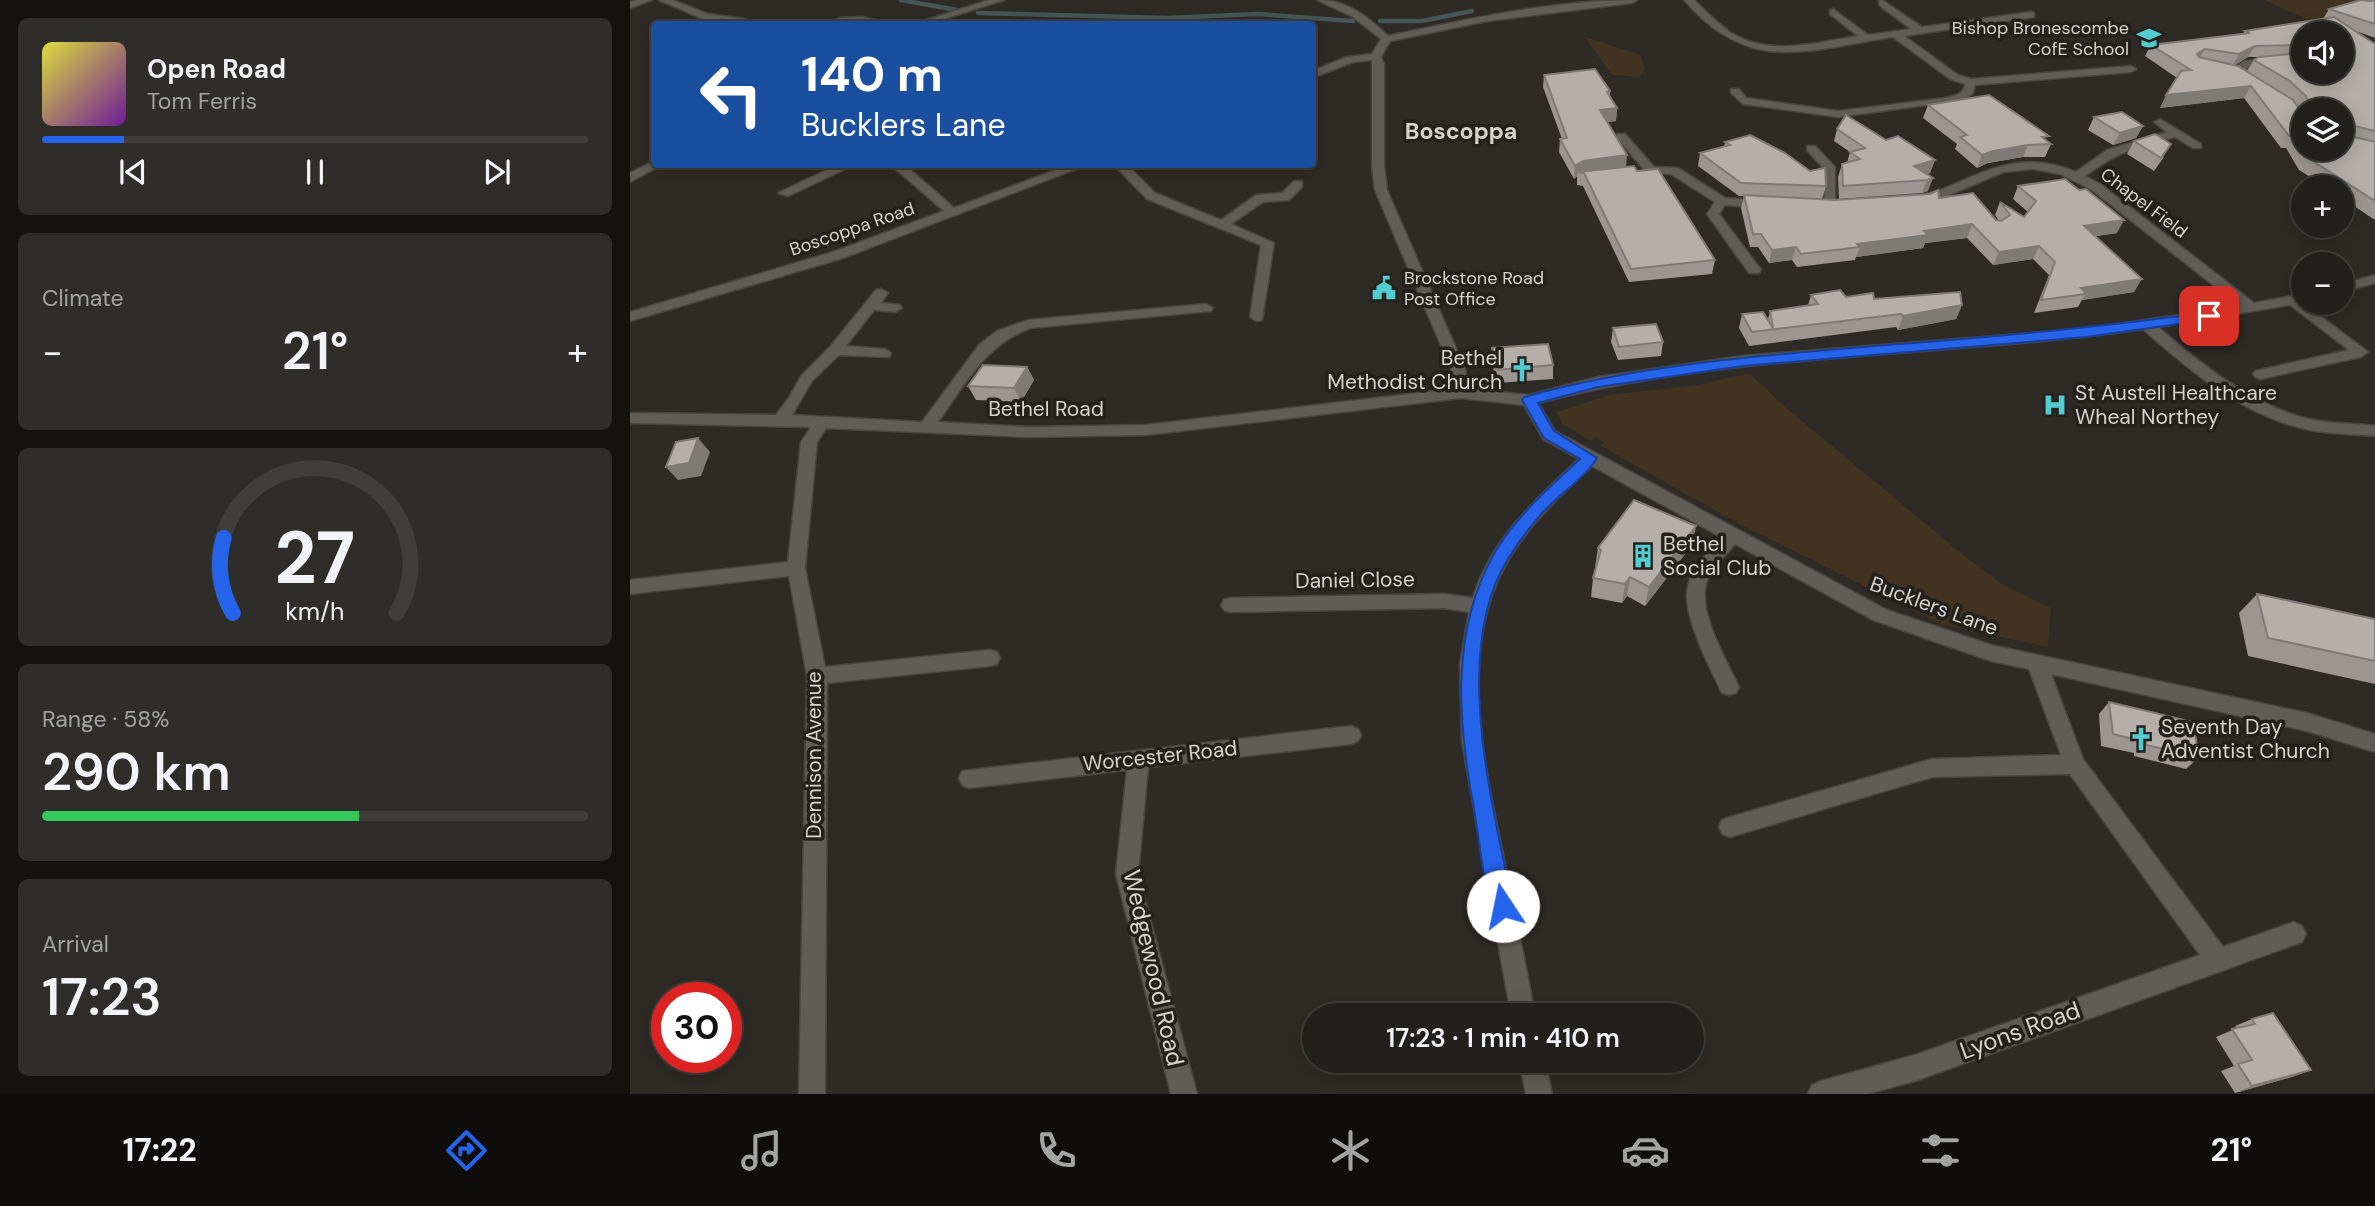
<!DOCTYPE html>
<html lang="en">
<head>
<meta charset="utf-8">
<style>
  body { margin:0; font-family:"DM Sans",sans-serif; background:#2e2d29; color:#f1f3f6; height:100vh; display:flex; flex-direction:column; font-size:26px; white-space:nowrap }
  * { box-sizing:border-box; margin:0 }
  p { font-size:23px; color:#a2a3a3 }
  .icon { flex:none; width:38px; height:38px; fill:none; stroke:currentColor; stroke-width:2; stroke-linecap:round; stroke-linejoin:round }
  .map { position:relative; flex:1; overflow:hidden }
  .side { display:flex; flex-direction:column; gap:18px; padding:18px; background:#13120f; width:630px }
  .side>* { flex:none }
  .banner { position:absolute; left:21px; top:21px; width:665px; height:147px; border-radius:7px; box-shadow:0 4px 18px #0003,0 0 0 2px #3f3e3b; background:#1a4fa0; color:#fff; overflow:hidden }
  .buttons { position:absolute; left:1661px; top:21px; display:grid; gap:14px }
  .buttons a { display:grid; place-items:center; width:63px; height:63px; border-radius:50%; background:#22201c; box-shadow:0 4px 18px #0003,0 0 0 2px #3f3e3b; font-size:35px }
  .speed { position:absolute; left:21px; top:982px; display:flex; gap:14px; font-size:35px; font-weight:700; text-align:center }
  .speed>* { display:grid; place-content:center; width:91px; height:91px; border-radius:50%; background:#22201c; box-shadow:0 4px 18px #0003,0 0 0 2px #3f3e3b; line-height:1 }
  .speed .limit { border:10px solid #d22; background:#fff; color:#111 }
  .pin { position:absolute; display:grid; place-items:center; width:60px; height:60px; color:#fff; margin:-30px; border-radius:14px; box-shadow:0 4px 10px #0006 }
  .me { position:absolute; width:77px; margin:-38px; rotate:349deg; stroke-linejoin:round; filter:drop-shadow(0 0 5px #0008) }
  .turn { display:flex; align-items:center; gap:24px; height:147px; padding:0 35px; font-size:32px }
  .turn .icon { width:91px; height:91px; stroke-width:2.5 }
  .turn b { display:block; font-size:49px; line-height:60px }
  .big { font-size:52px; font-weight:600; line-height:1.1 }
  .side .tile { flex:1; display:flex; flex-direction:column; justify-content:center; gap:10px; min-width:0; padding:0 24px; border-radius:10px; background:#2e2d29 }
  .side .dial { align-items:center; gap:0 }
  .dial svg { height:182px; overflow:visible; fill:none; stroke:#3f3e3b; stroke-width:7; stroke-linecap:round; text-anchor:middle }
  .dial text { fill:#f1f3f6; stroke:none }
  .song { display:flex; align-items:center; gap:21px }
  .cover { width:84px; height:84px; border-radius:10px; background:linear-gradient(135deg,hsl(60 70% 55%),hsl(280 70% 35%)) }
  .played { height:7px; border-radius:4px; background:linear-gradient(90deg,#2563eb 15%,#3f3e3b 15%) }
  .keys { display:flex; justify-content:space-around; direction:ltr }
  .heat { display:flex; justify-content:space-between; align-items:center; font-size:38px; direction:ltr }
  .charge { height:10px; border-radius:5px; background:linear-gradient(90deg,#34c759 58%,#3f3e3b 0) }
  .trip { position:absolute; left:672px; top:1003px; width:402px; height:70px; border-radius:35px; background:#22201c; box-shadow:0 4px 18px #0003,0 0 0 2px #3f3e3b; font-weight:600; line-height:70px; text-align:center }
  .tabs { display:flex; height:112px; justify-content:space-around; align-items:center; background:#0e0d0b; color:#a2a3a3 }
  .tabs .icon { width:49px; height:49px }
  .tabs .selected { color:#2563eb }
  .tabs b { font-size:32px; color:#f1f3f6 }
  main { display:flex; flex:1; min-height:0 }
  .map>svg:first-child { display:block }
</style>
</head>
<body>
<main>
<section class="side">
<div class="tile">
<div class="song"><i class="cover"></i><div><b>Open Road</b><p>Tom Ferris</p></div></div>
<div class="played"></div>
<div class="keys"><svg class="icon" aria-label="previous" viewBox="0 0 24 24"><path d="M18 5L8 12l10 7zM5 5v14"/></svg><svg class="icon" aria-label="pause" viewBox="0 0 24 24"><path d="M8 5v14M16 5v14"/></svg><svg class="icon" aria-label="next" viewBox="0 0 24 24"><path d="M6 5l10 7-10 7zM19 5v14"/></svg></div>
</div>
<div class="tile"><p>Climate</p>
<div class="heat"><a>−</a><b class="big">21°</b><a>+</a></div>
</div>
<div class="tile dial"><svg viewBox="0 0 100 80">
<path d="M14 69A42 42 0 1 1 86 69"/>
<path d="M14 69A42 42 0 0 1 10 36" stroke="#2563eb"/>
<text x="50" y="56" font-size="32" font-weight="700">27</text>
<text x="50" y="72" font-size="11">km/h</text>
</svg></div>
<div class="tile"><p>Range · 58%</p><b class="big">290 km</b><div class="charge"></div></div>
<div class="tile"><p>Arrival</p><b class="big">17:23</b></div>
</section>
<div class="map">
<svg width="1745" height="1094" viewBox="0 0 1745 1094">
  <rect width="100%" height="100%" fill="#2e2a26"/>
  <!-- green -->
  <g fill="#423220">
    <path d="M1634,0H1740L1683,22Z"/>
    <path d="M955,37L1011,55L1015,69L1009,77L982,75Z"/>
    <path d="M1119,373L1154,406L1332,554L1372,584L1421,608L1418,647L1313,625L1111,525L971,446L974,442L965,437L961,441L932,424L927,412L979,395L1069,385Z"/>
  </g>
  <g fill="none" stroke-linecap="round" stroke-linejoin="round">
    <!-- stream -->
    <g stroke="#445656" stroke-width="4.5">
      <path d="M271,0L327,10"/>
      <path d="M348,13L538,18L627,14L723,21"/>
      <path d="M750,21H792L842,11"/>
    </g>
    <!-- minor casing -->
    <g stroke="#484541" stroke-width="3">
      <g id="minor">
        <path d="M7,0H22L0,8V2Z"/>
        <path d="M29,0H42L78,14L116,19L120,24L73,19Z"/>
        <path d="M359,0H374L298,24H284Z"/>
        <path d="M687,0C717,0 737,16 758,36C839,19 923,0 1007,0L1002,3L858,21L760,41L751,57L754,64V166L757,190L835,369L838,389L899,395L968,377L1113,356L1456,329L1610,306L1462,190L1430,174L1403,169L1374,172L1312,198L1288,204L1282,200C1290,194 1303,193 1313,189C1360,169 1394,150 1446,172L1477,150L1537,132L1524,122L1530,119L1571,144V148H1563L1545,137C1504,147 1490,151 1455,176L1470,184L1624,303L1673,294V303L1738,352L1731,357L1630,379L1625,377L1623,374L1625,371L1719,350L1660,305L1528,327C1571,364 1619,403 1675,418C1697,424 1722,423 1745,426V436C1723,434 1701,434 1680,430C1615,417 1561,372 1513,329C1312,358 1106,351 908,403L925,431L1257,610L1361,645L1677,713L1745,734V752L1677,731L1421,674L1453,759L1593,947L1664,922L1672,926L1676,934L1672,942L1285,1081L1237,1094H1178L1182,1085L1191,1081L1285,1055L1570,955L1440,774L1302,777L1100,837L1092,834L1089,827L1092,820L1100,817L1302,759L1431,755L1399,669L1361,661L1243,620L1105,544C1095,556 1080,569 1076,584C1068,612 1097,662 1109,687L1106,693L1099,695L1092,693C1080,667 1051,614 1058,586C1062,567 1079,551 1091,537L962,466C923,502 883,539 864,590C830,679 859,784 877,874C887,921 896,968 905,1015H881L832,741L830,664L839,612L814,608L600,612L594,610L591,605L594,600L600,598L814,594L843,598C860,540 907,498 949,459L913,439L894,405L831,398L516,435L398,437L196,428L187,442L175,568L195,667L360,650L367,652L370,658L367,664L360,666L197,683L195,1094H169L177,676L159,576L0,594V580L158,562L171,442L181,427L0,423V413L146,415L159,398L171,376L200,347L246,290L251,289L258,293L251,303L270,305L272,308L265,312L244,310L216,346L254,349L259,351L261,354L259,357L209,355L182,381L162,415L292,422L349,345L367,331L398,320L576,304L583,308L581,311L400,328C353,347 337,382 308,422L398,427L516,425L823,389L821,369L745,190L742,166V60L723,62L682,78V71L717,57L742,54L751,39L723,17Z"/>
        <path d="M1054,0H1064C1077,12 1090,27 1105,35C1142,56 1189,42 1228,36L1200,14V10L1203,9L1238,35L1281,29L1249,5V1L1252,0L1292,27L1401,12L1404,13V17L1274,36L1328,75L1341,79L1501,66L1506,69L1501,72L1345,85L1343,93L1333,100L1208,117L1113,104L1101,93V89H1109L1116,98L1208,111L1316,98C1326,95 1333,95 1335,84L1320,79L1263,37C1176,50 1120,76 1054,0Z"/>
        <path d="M232,17L263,24H209L204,21L209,18Z"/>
        <path d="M1647,59V63L1621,66L1612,72L1621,78V82H1613L1600,72L1614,61Z"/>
        <path d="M987,134H995L1024,167L1048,168L1095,198L1138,201V207L1134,208L1095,205L1089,214L1131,270L1129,273H1119L1077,214L1085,202L1041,174L1017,173L987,138Z"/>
        <path d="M1177,146H1185L1205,167V209L1201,210L1195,206L1193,168L1177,150Z"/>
        <path d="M24,161V164H33L0,182V173Z"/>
        <path d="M209,164H226L158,196L148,193Z"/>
        <path d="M260,164H274L324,208L441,164H459L213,258L0,321V312L203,252L314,211Z"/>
        <path d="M483,164H496L525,193L591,220L626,195L652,193L664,181H672V187L659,200L633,202L601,224L644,243L632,320L627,321L620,317L631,245L517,199Z"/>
        <path d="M1745,275V283L1712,292V284Z"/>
        <path d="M721,726L728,729L731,735L728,741L721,744L518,767L508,874L567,1094H541L486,874L497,770L339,788L332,785L329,778L332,771Z"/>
        <path d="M889,1060H915L922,1094H896Z"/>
      </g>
    </g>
    <!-- minor -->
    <use href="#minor" fill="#605c57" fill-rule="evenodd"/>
  </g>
  <!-- wall -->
  <g fill="#9b9691" fill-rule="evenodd">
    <path d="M1745,0V38L1726,31L1745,44V220L1712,198V187H1696L1669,170L1656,148H1651L1614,98L1530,108L1547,78L1515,56L1521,45L1613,34L1615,31L1693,19L1699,9ZM1673,33L1712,72H1673ZM1618,57H1628L1624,60L1617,71L1605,65ZM1673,110H1712L1673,149Z"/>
    <path d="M914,75L980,91V97L987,108L986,121L977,122L996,167L1007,171L1085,260L1082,274L999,282L953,186L947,185V176L944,179L929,152L930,139H932L913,87Z"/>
    <path d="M1298,105L1417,141L1421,144L1415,157H1393L1358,163L1347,168L1325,149L1327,144L1293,118Z"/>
    <path d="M1464,117L1513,126L1506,138L1483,145L1458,130Z"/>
    <path d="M1207,129L1256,140L1305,160L1300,173L1297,174L1298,191L1292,193L1209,199L1208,177L1212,164L1217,163L1220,152L1204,141Z"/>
    <path d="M1504,141L1534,157L1524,171L1497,154Z"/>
    <path d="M1095,142L1196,186L1192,199L1309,198L1369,221L1365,215L1370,202L1394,217L1398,212L1383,199L1388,186L1487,233L1466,236L1504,292L1452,300L1448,307L1404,313L1419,275L1403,259L1363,265L1337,238L1295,243L1293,248L1226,257L1225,260L1167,267L1162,260L1139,263L1128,247H1120L1111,208L1114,196H1109L1068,166L1070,153L1094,147Z"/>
    <path d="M1181,295L1216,297L1332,305L1326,319L1268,330L1266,327L1119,346L1109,328L1112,314L1138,319L1140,311L1178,306Z"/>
    <path d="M983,328L1033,342L1031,356L988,360L981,342Z"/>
    <path d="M862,348L923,365V379L866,383L862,362Z"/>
    <path d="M397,367L404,380L391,402L346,400L338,386Z"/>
    <path d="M1066,526L1062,545L1015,606L997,596L992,603L961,597L963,578L966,567H965L968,548Z"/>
    <path d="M1627,594L1745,619V684L1618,656L1609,613Z"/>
    <path d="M1479,702L1569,757L1556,769L1504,756V753L1471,746L1469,714Z"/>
    <path d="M1622,1019L1681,1070L1662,1077L1605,1093L1591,1071L1604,1066L1586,1037L1607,1028L1605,1026Z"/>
  </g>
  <!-- shaded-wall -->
  <g fill="#7e7a76">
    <path d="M1625,46L1618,57L1602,66L1609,54Z"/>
    <path d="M1575,49L1568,60L1567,54Z"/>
    <path d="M1621,86L1614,98L1530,108L1536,95Z"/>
    <path d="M987,108L986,121L969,123L970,110Z"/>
    <path d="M1513,126L1506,138L1483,145L1490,133Z"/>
    <path d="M1398,145L1393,157L1358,163L1347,168L1352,155L1363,151Z"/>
    <path d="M997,155L996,168L948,172L947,176L944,179L945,166L953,161Z"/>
    <path d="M1305,160L1300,173L1280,179L1284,166Z"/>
    <path d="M1303,178L1298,191L1292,193L1297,180Z"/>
    <path d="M1494,220L1487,233L1448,239L1454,226Z"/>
    <path d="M1342,224L1337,238L1295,243L1293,248L1226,257L1230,247L1227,244L1294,231Z"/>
    <path d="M1409,246L1403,259L1363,265L1369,252Z"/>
    <path d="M1166,247L1162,260L1139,263L1142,250Z"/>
    <path d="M1512,279L1504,292L1452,300L1456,294L1451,288Z"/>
    <path d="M1332,305L1326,319L1268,330L1273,316Z"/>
    <path d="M397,367L404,380L391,402L384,388Z"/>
    <path d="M68,438L80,452L71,476L48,480L36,467Z"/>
    <path d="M1066,526L1062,545L1015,606L1019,587Z"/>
    <path d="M1000,577L997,596L992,603L995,584Z"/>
    <path d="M1681,1070L1662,1077L1605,1093L1622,1086Z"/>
  </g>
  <!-- building -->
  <g fill="#b4afa9" stroke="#7e7a76" stroke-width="2" fill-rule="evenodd">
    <path d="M1731,0L1740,1L1745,0V24L1699,9Z"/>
    <path d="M1704,17L1745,44V131L1721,125L1718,128L1720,136L1745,142V201L1678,158L1664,136H1659L1621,86L1536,95L1551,71L1561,70L1521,45L1620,33L1615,31ZM1673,33H1712V72H1673V53L1629,57L1624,60L1660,81L1676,96L1681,110H1712V149H1673V115L1663,100L1608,66L1569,57L1567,54L1575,49L1609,54L1625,46L1673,45Z"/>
    <path d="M965,69L980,91L977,92L987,108L970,110L997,155L953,161L945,166L930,139L937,138L914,75Z"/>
    <path d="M1359,95L1419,136L1412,137L1421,144L1398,145L1363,151L1352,155L1330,137L1337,135L1298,105Z"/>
    <path d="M1492,112L1513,126L1490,133L1464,117Z"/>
    <path d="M1216,115L1256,140L1268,136L1305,160L1284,166L1303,178L1297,180L1213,186L1212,164L1230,159L1220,152L1235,148L1207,129Z"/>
    <path d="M1525,134L1541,144L1531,158L1504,141Z"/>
    <path d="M1120,135L1155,153L1180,171L1195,168L1196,186L1111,183L1070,153L1100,145L1095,142Z"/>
    <path d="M1004,166L1007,171L1028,169L1085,260L1001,269L954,173L948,172Z"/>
    <path d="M1435,179L1449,190L1456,189L1494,220L1454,226L1512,279L1451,288L1456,294L1411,300L1425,262L1409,246L1369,252L1342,224L1294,231L1298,235L1227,244L1230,247L1171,254L1166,247L1142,250L1131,234H1123L1114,195L1205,200L1300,194L1308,190L1309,198L1343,193L1366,220L1371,221L1380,215L1370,202L1394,217L1406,201L1388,186Z"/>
    <path d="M1210,290L1216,297L1243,293L1244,299L1330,292L1332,305L1273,316L1271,314L1122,332L1112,314L1133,312L1143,328L1140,311L1188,304L1181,295Z"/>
    <path d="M1026,324L1033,342L989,347L983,328Z"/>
    <path d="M918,344L923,365L866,370L862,348Z"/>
    <path d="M353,365L397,367L384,388L338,386Z"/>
    <path d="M68,438L59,463L36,467L46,442Z"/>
    <path d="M1004,500L1066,526L1019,587L1000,577L995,584L963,578L971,550L968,548Z"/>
    <path d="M1627,594L1745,619V661L1638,638Z"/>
    <path d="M1479,702L1563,722L1569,757L1516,745V742L1483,734Z"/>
    <path d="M1643,1013L1681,1070L1622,1086L1608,1064L1622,1060L1602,1029L1625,1024L1622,1019Z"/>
  </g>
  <!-- route -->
  <path fill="#2563eb" stroke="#184099" stroke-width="2" d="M1579,312L1586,316L1584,319L1456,337L1113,366L968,387L908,403L924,431L967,458C955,477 934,491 918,507C904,521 890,540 879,557C820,650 863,805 883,906L880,913L873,916L865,913C852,882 850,842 844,809C828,724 820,632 864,554C885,517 920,487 950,459L914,438L892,400L894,397C1013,364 1135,355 1257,345C1365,337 1472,327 1579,312Z"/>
  <!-- icons -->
  <defs>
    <g id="school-bare" transform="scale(1.89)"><path d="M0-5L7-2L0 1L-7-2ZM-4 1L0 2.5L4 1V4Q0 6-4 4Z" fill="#51ccd1" stroke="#24201c" stroke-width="2.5" paint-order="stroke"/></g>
    <g id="civic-bare" transform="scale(1.89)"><path d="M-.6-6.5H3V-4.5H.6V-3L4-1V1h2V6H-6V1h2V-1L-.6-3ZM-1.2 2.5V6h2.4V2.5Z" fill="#51ccd1" stroke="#24201c" stroke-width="2.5" paint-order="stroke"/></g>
    <g id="church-bare" transform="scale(1.89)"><path d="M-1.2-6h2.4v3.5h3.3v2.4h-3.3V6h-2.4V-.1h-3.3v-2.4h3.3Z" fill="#51ccd1" stroke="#24201c" stroke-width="2.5" paint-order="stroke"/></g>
    <g id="hospital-bare" transform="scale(1.89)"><path d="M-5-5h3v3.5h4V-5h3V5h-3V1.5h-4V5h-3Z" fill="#51ccd1" stroke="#24201c" stroke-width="2.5" paint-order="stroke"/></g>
    <g id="building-bare" transform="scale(1.89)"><path d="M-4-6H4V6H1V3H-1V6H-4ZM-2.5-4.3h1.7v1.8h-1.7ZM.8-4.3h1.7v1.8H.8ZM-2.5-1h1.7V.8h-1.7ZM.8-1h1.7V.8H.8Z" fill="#51ccd1" stroke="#24201c" stroke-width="2.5" paint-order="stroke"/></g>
  </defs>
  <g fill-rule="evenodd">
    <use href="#school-bare" x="1519" y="38"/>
    <use href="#civic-bare" x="754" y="288"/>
    <use href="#church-bare" x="892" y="370"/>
    <use href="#hospital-bare" x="1425" y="405"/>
    <use href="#building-bare" x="1013" y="556"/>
    <use href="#church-bare" x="1511" y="739"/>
  </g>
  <g text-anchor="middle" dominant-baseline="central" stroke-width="7" stroke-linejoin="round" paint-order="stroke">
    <!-- far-poi labels -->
    <g font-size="18" fill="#d5d3d0" stroke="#24201c" text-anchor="end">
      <text x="1499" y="28">Bishop Bronescombe<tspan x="1499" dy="21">CofE School</tspan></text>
      <text x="774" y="278" text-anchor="start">Brockstone Road<tspan x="774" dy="21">Post Office</tspan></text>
    </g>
    <!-- far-street labels -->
    <g font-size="18" fill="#d5d3d0" stroke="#24201c">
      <text transform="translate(1514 203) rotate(37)">Chapel Field</text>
      <text transform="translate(222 229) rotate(-19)">Boscoppa Road</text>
    </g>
    <!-- poi labels -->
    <g font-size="21" fill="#d5d3d0" stroke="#24201c" text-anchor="start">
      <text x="872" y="358" text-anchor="end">Bethel<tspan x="872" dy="24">Methodist Church</tspan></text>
      <text x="1445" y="393">St Austell Healthcare<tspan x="1445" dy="24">Wheal Northey</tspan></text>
      <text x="1033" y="544">Bethel<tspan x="1033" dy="24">Social Club</tspan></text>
      <text x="1531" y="727">Seventh Day<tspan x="1531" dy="24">Adventist Church</tspan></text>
    </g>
    <!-- street labels -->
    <g font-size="21" fill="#d5d3d0" stroke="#24201c">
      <text x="416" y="409">Bethel Road</text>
      <text transform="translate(725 580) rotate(-1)">Daniel Close</text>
      <text transform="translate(1304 606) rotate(20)">Bucklers Lane</text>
      <text transform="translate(184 755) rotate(-90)">Dennison Avenue</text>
      <text transform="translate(530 756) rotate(-6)">Worcester Road</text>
    </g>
    <!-- far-district labels -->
    <g font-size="23" font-weight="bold" fill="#d5d3d0" stroke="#24201c">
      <text x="831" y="131">Boscoppa</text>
    </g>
    <!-- near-street labels -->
    <g font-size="24" fill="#d5d3d0" stroke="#24201c">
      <text transform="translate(524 968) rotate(77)">Wedgewood Road</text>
      <text transform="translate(1390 1030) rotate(-20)">Lyons Road</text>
    </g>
  </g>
</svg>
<div class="buttons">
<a><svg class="icon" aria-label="sound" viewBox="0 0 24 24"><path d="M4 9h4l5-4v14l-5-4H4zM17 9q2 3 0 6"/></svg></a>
<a><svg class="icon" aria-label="layers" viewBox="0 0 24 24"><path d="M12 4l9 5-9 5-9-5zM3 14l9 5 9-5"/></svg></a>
<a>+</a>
<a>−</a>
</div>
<div class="speed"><div class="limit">30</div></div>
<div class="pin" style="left:1579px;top:316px;background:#d93025"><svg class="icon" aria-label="arrive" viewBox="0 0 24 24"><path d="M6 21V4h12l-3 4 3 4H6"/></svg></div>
<svg class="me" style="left:873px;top:906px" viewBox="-20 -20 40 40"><circle r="19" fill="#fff"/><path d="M0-13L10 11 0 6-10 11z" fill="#2563eb"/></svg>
<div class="trip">17:23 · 1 min · 410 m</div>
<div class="banner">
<div class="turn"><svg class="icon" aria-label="left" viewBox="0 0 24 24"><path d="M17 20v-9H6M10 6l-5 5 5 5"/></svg><div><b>140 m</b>Bucklers Lane</div></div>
</div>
</div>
</main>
<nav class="tabs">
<b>17:22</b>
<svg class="icon selected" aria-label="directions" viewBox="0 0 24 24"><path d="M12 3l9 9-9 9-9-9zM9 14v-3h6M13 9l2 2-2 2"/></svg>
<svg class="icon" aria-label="music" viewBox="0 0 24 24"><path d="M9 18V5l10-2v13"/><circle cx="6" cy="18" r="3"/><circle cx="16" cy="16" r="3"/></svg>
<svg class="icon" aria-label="phone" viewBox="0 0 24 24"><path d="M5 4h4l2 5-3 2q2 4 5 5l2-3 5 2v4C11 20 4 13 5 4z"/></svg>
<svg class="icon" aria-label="climate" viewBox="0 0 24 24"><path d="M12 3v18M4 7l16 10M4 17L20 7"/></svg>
<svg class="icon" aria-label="car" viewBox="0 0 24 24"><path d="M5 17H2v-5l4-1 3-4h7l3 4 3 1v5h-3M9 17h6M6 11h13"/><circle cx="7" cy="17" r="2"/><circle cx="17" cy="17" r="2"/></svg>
<svg class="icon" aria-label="filters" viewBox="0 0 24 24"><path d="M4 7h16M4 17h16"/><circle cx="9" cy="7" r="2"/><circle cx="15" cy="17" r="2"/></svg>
<b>21°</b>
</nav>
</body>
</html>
